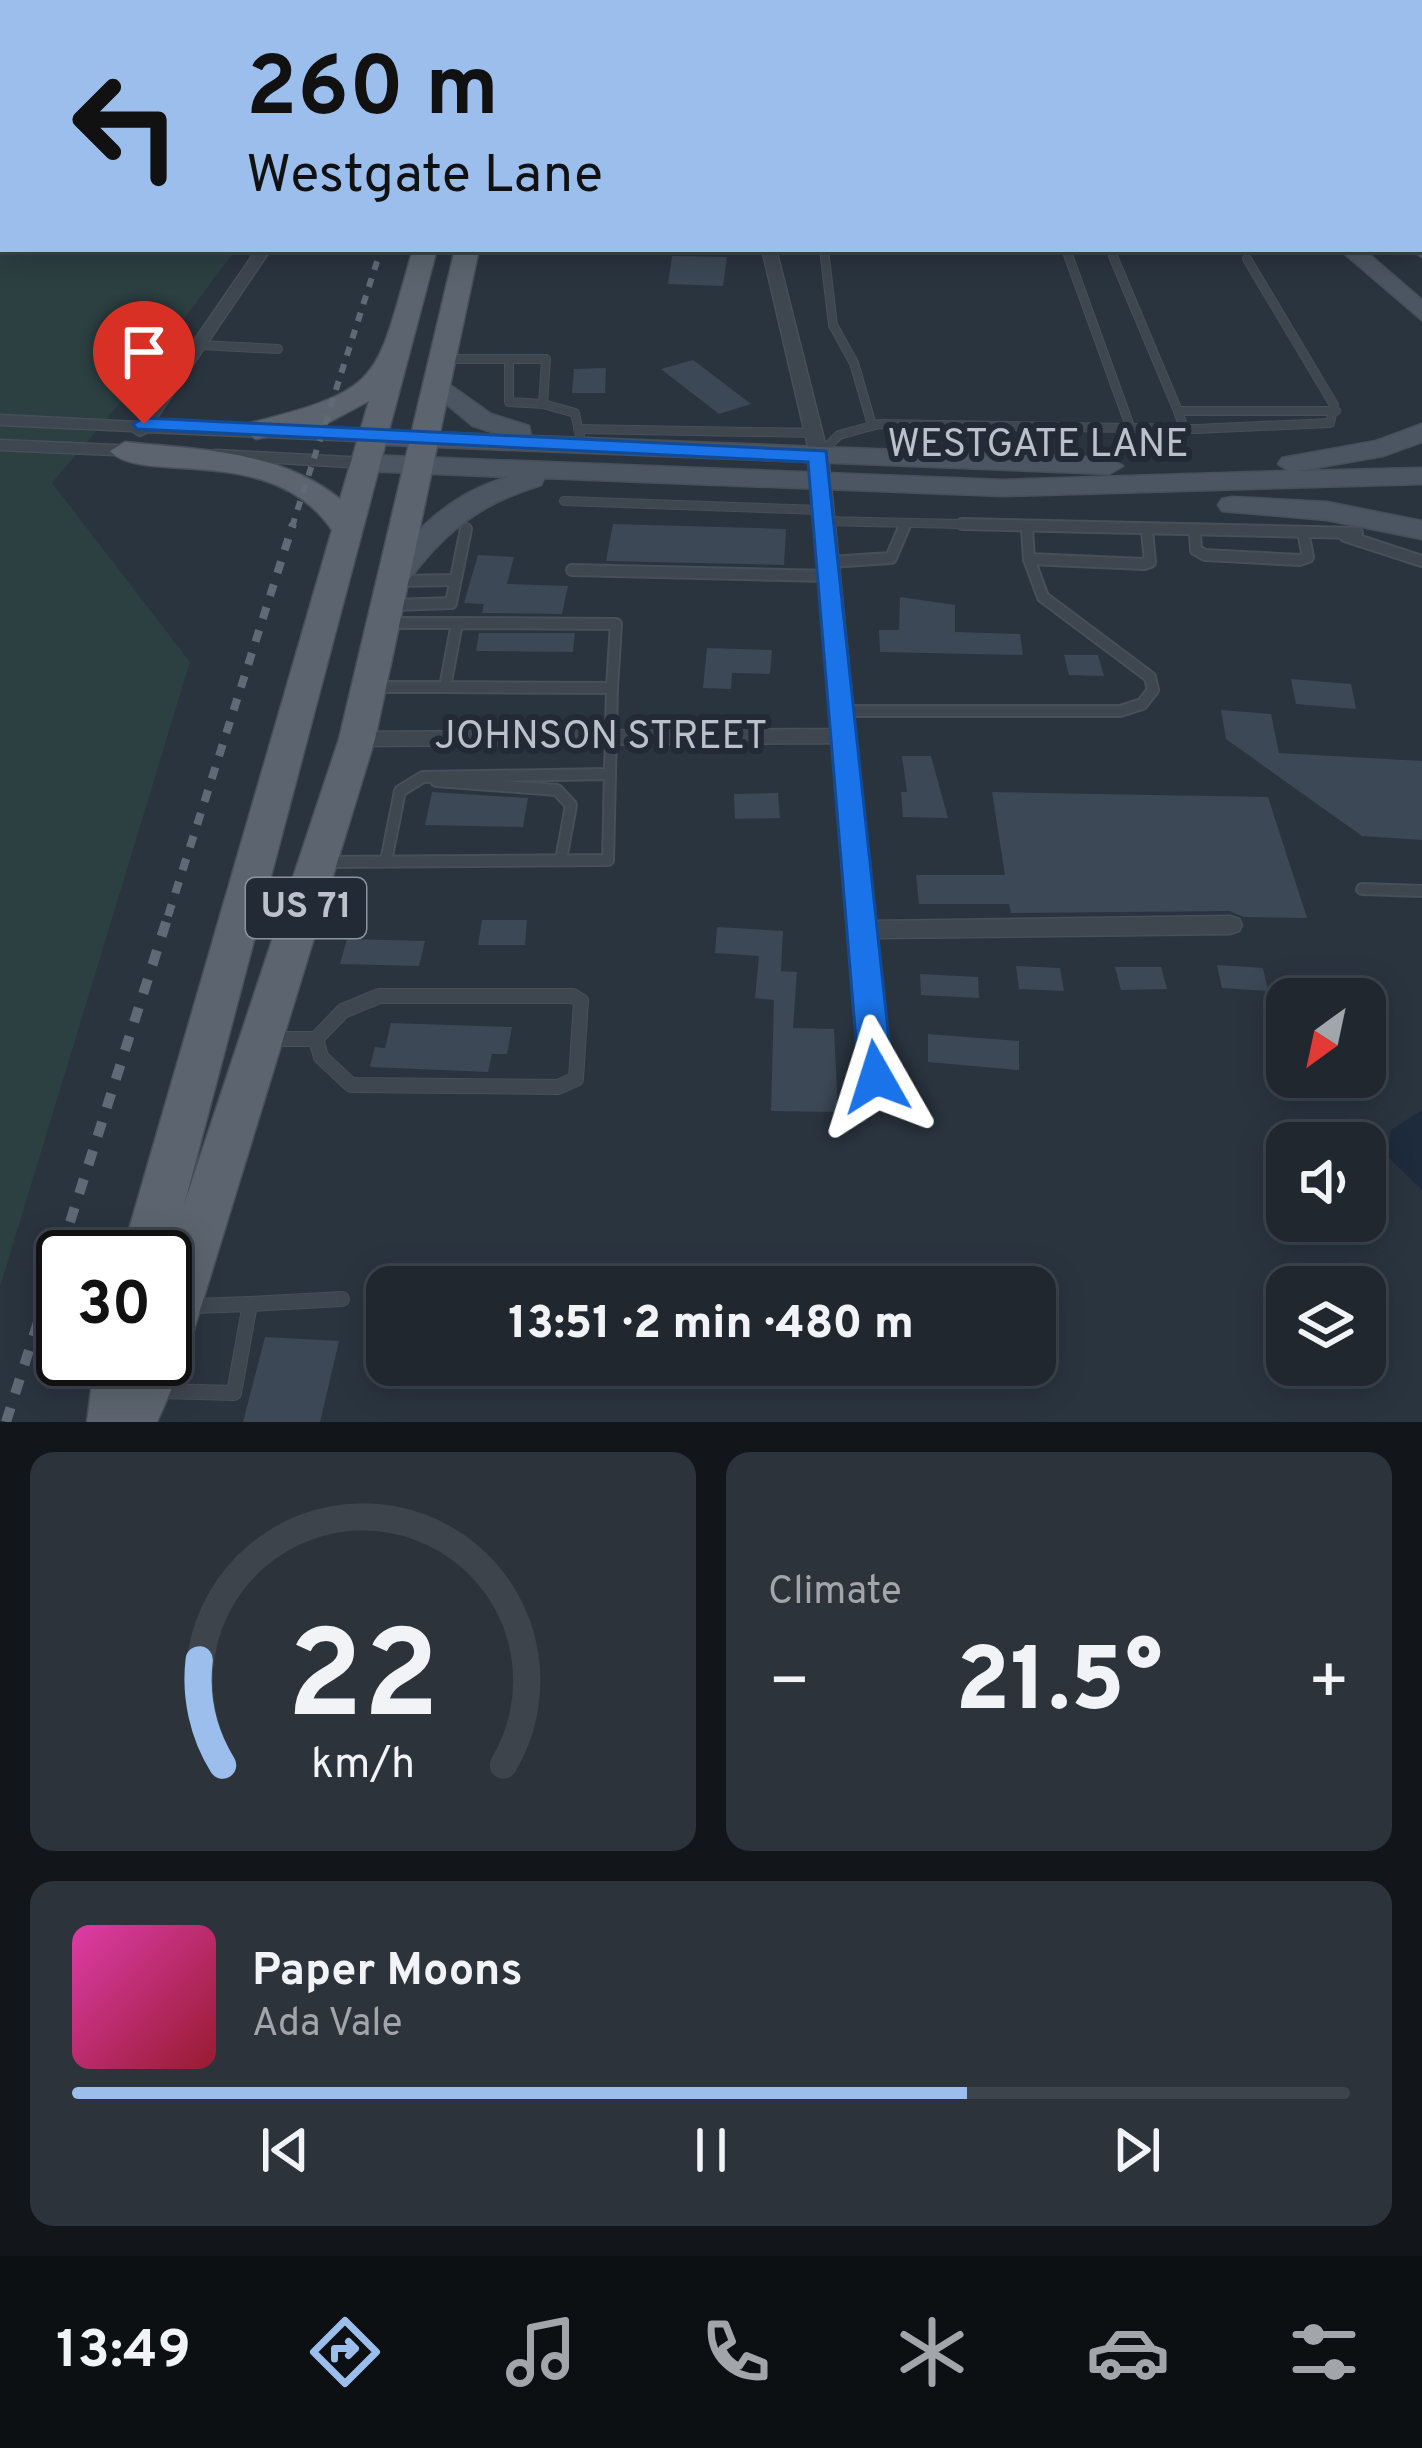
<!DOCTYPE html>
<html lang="en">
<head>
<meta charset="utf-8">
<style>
  body { margin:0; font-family:Overpass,sans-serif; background:#2d333b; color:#f1f3f6; height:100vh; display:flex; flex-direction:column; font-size:45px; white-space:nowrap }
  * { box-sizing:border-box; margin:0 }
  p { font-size:39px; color:#a2a5aa }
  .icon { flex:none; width:66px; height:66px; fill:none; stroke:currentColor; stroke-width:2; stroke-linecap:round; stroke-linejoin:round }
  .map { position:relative; height:1422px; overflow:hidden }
  .sheet { display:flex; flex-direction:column; gap:30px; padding:30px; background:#12151a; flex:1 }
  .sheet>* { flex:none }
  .hud { position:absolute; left:0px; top:0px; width:1422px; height:252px; box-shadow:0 6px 30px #0003,0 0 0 3px #3d444b; background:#9cbeed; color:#111; overflow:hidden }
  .needle { width:78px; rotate:213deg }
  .controls { position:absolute; left:1266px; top:978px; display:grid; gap:24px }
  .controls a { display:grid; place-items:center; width:120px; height:120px; border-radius:24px; background:#20272f; box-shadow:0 6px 30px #0003,0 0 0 3px #3d444b; font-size:60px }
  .speed { position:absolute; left:36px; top:1230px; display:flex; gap:24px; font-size:60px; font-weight:700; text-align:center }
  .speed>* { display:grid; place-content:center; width:156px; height:156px; border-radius:50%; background:#20272f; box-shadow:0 6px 30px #0003,0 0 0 3px #3d444b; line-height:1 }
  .speed .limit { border:6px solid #111; border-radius:18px; background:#fff; color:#111 }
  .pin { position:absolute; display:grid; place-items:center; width:102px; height:102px; color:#fff; margin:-123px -51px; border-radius:50% 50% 50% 0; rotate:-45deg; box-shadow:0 0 12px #0007 }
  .pin .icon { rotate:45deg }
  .me { position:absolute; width:132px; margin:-66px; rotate:354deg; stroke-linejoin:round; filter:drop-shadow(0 0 9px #0008) }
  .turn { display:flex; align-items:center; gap:42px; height:252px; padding:0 48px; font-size:54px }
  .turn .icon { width:156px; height:156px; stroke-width:2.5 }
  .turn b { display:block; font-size:84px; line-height:102px }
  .big { font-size:90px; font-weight:800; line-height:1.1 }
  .sheet .card { flex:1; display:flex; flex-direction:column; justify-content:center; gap:18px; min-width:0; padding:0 42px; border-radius:24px; background:#2d333b }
  .sheet .dial { align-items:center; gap:0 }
  .dial svg { height:312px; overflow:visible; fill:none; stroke:#3d444b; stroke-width:7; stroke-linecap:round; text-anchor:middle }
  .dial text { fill:#f1f3f6; stroke:none }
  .song { display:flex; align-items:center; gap:36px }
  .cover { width:144px; height:144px; border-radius:18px; background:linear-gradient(135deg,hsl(320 70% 55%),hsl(350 70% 35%)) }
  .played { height:12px; border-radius:6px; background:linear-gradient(90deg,#9cbeed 70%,#3d444b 70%) }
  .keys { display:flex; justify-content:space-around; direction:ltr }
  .heat { display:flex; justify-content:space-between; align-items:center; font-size:66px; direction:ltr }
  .sheet .tiles { flex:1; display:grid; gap:30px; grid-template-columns:1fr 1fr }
  .card:last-child { grid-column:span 2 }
  .trip { position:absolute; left:366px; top:1266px; width:690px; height:120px; border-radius:24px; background:#20272f; box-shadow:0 6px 30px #0003,0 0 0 3px #3d444b; font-weight:800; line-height:120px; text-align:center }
  .dock { display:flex; height:192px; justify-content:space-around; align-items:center; background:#0d1013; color:#a2a5aa }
  .dock .icon { width:84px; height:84px }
  .dock .selected { color:#9cbeed }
  .dock b { font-size:54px; color:#f1f3f6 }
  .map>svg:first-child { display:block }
</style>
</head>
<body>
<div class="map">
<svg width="1422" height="1422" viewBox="0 0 1422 1422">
  <rect width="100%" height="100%" fill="#2a343f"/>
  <!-- green -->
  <path fill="#2c3f41" d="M0,49L3,249H236L131,390L52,483L190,662L0,1287Z"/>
  <!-- water -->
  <path fill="#1d2b3d" d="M1422,1110V1190L1387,1156L1391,1130Z"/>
  <!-- building -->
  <g fill="#3c4855">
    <path d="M672,256L727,257L723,286L668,284Z"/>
    <path d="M693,360L751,404L719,414L661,369Z"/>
    <path d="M606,368L605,393H572L574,369Z"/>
    <path d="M613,524L786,529L784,565L606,561Z"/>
    <path d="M478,555L514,557L507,584L568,586L562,614L482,613L484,604L464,603Z"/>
    <path d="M900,597L955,605V632L1020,634L1023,655L880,652L879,630H899Z"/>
    <path d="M479,633H575L573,652L476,651Z"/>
    <path d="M707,648L772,650L770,674L732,673L731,689L703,688Z"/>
    <path d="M1064,655H1098L1104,676L1069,675Z"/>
    <path d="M1291,679L1351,684L1356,709L1296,704Z"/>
    <path d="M1221,710L1271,714L1279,753L1422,761V840L1362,836L1226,739Z"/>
    <path d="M902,756H931L948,818L903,817L901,792H907Z"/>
    <path d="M432,792L528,798L523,827L425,825Z"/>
    <path d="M992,792L1268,797L1307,918L1243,917L1230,911L1011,913L1009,904H919L916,875H1005Z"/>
    <path d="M778,793L780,818L735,819L734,794Z"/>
    <path d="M482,920H527L525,945H478Z"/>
    <path d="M717,927L783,931L781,971L797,972L793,1028L834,1029L838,1112L771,1111L774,1000L755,998L759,956L715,953Z"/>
    <path d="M347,939L425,941L419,966L340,964Z"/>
    <path d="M1217,965L1263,968L1268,991L1222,988Z"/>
    <path d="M1016,966L1060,968L1064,991L1019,989Z"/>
    <path d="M1115,967H1161L1167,989L1121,990Z"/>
    <path d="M920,974L978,977L979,998L921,995Z"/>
    <path d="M391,1023L512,1027L507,1054H492L488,1072L370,1067L375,1047L385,1048Z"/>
    <path d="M928,1034L1019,1041V1070L928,1062Z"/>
    <path d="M265,1337L339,1341L320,1422H243Z"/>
  </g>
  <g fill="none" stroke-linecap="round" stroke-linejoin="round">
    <!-- lane-far2 casing -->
    <g stroke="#474f59" stroke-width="10">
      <g id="lane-far2">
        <path d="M824,249L833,325L854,363L872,425"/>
        <path d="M1066,249L1131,429"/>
        <path d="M1113,256L1178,411"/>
        <path d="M200,345L278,349"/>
        <path d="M445,359H509"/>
        <path d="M509,359H546L543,404L509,402Z"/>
        <path d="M543,404L575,413L580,436"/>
        <path d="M578,429L815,433"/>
        <path d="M1184,429L1178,411H1336"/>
        <path d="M819,455L839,435L879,424L1196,429L1330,423L1334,405L1247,259"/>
        <path d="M564,501L822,510"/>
        <path d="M823,521L1095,527"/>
      </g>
    </g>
    <!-- lane-far1 casing -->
    <g stroke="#474f59" stroke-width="14">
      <g id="lane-far1">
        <path d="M962,524L1357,533"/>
        <path d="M1027,529L1029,559L1144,564L1150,562L1147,531"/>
        <path d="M1195,532L1196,550L1205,555L1300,560L1308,557L1303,532"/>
        <path d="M1345,536L1422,561"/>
        <path d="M829,562L891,558L905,525"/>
        <path d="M572,570L828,576"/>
        <path d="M397,581L454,580"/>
        <path d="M392,605L451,603L466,529"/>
        <path d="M388,623H457"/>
        <path d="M457,623L616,624L612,688L445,687Z"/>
        <path d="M376,687H445"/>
        <path d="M843,711H1120L1142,704L1153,690L1150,677L1043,597L1029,559"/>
        <path d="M436,781L557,790L571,805L561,860"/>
        <path d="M386,861L400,791L423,777L610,774"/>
        <path d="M324,862L608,860L612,688"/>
        <path d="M1362,889L1422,891"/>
      </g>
    </g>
    <!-- lane casing -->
    <g stroke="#474f59" stroke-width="16">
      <g id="lane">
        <path d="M379,996H573L581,1001L576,1079L558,1087L351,1085L321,1057L316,1039L343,1011Z"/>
        <path d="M274,1039H316"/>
        <path d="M250,1304L342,1299"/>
        <path d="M161,1391L234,1393L250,1304L165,1307"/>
      </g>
    </g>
    <!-- street casing -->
    <g stroke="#474f59" stroke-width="3">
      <g id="street">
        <path d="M871,0H884L886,3H873Z"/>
        <rect x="0" y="36" width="3" height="7"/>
        <path d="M257,249H271L154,422L373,433L379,434V442L148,432L140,436L132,431L0,425V415L138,422Z"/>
        <path d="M762,249H776L828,455L874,921L1230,916L1239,919L1242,925L1239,931L1230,934L875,938L889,1077L885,1084L876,1087L867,1084L863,1077L835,743L357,746L346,739L357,732L834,729L810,455Z"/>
        <path d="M0,440L137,446L146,451L137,456L0,450Z"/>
        <path d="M216,450L366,458L375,463L366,468L210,459V451Z"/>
      </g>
    </g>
    <!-- secondary casing -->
    <g stroke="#474f59" stroke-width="3">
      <g id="secondary">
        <rect x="1419" y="146" width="3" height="12"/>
        <path d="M1422,221V257L1411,250L1419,249Z"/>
        <path d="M1339,249H1363L1422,300V320Z"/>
        <path d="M436,375L491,414L529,426L531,436L1109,458L1123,466L1109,474L364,444L360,438L373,430L502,435L473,426L427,388V378Z"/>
        <path d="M1422,424V442L1383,456L1298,471L1422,468V484L1003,496L544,478L541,485C478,504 441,534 404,587L393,590L378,581C413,531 449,494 508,477L366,471L352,463L366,455L1003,480L1289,471L1278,464L1282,458L1376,441Z"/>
        <path d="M1232,497L1327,502L1422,521V539L1327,520L1222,511L1218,505L1222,499Z"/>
      </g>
    </g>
    <!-- primary casing -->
    <g stroke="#474f59" stroke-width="3">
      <path id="primary" d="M413,249H437L184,1205L339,739L455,249H479L375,739L185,1359L157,1422H87L95,1359H165V1257H121L332,530C271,441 142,486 110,451L125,442C200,450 279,450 340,499L369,401L324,425L256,439L241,430L246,424C386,389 374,382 413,249Z"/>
    </g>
    <!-- lane-far2 -->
    <use href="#lane-far2" stroke="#3e4650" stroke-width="8"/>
    <!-- lane-far1 -->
    <use href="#lane-far1" stroke="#3e4650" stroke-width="10"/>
    <!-- lane -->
    <use href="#lane" stroke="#3e4650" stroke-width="14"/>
    <!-- street -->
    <use href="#street" fill="#3e4650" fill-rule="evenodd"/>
    <!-- secondary -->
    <use href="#secondary" fill="#4c5562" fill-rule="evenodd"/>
    <!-- primary -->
    <use href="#primary" fill="#5c656f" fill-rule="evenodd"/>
    <!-- rail-far2 -->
    <path stroke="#606a76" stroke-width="6" stroke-dasharray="9 9" stroke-linecap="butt" d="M292,527L381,249"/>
    <!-- rail-far1 -->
    <path stroke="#606a76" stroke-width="8" stroke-dasharray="12 12" stroke-linecap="butt" d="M168,916L293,524"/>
    <!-- rail -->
    <path stroke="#606a76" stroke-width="10" stroke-dasharray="15 15" stroke-linecap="butt" d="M6,1422L169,913"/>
  </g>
  <!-- route -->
  <path fill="#1a73e8" stroke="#114b97" stroke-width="3" d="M144,418L826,451L893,1077L888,1087H864L859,1077L808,462L137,429L133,424Z"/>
  <g text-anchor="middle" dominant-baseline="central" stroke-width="12" stroke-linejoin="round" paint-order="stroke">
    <!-- shield labels -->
    <rect fill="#222a35" stroke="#8c949d" stroke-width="3" x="246" y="878" width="120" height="60" rx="9"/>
    <g font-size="36" font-weight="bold" fill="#bac1ca">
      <text x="306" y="908">US 71</text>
    </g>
    <!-- street labels -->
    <g font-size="39" fill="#bac1ca" stroke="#222a35">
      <text x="1038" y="446">WESTGATE LANE</text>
      <text x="601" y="738">JOHNSON STREET</text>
    </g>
  </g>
</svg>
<div class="controls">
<a><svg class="needle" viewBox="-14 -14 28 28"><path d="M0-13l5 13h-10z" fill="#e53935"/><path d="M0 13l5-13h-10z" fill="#a2a5aa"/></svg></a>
<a><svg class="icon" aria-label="sound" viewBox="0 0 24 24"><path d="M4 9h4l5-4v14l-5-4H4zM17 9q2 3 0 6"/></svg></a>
<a><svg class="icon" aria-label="layers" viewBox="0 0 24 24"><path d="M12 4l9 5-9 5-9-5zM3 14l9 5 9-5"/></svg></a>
</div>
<div class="speed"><div class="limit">30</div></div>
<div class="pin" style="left:144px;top:424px;background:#d93025"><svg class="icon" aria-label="arrive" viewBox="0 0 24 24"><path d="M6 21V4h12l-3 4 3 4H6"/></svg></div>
<svg class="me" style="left:876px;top:1077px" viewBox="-20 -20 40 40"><path d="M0-17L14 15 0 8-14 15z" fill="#1a73e8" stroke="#fff" stroke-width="4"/></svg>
<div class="trip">13:51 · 2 min · 480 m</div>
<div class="hud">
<div class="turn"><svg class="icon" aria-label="left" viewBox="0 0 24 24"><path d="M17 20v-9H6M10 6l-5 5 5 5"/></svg><div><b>260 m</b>Westgate Lane</div></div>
</div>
</div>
<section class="sheet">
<div class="tiles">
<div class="card dial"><svg viewBox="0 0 100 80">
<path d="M14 69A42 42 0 1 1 86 69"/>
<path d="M14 69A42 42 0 0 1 8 42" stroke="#9cbeed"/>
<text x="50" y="56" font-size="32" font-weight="700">22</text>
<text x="50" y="72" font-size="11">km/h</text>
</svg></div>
<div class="card"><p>Climate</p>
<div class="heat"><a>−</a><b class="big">21.5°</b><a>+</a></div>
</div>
<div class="card">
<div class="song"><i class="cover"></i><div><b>Paper Moons</b><p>Ada Vale</p></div></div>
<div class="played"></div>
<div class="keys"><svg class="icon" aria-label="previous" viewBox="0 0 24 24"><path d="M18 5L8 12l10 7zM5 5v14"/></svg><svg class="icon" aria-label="pause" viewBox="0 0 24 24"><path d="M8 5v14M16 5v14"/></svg><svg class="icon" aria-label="next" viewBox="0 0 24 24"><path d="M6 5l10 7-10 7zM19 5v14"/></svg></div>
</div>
</div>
</section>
<nav class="dock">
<b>13:49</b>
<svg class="icon selected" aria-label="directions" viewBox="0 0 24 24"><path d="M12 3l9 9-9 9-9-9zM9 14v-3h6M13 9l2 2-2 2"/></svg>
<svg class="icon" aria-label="music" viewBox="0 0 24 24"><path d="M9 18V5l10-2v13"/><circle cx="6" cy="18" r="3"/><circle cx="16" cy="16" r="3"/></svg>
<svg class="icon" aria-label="phone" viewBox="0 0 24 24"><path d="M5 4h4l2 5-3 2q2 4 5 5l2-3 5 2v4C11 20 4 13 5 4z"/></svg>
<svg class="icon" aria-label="climate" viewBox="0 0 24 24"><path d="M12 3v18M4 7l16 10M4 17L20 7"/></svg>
<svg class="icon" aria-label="car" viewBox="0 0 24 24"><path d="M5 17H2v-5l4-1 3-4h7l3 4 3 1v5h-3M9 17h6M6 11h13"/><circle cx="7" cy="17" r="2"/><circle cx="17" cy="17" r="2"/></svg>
<svg class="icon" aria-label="filters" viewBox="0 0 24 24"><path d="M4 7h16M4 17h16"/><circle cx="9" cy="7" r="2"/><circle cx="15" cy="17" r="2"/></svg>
</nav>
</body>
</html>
